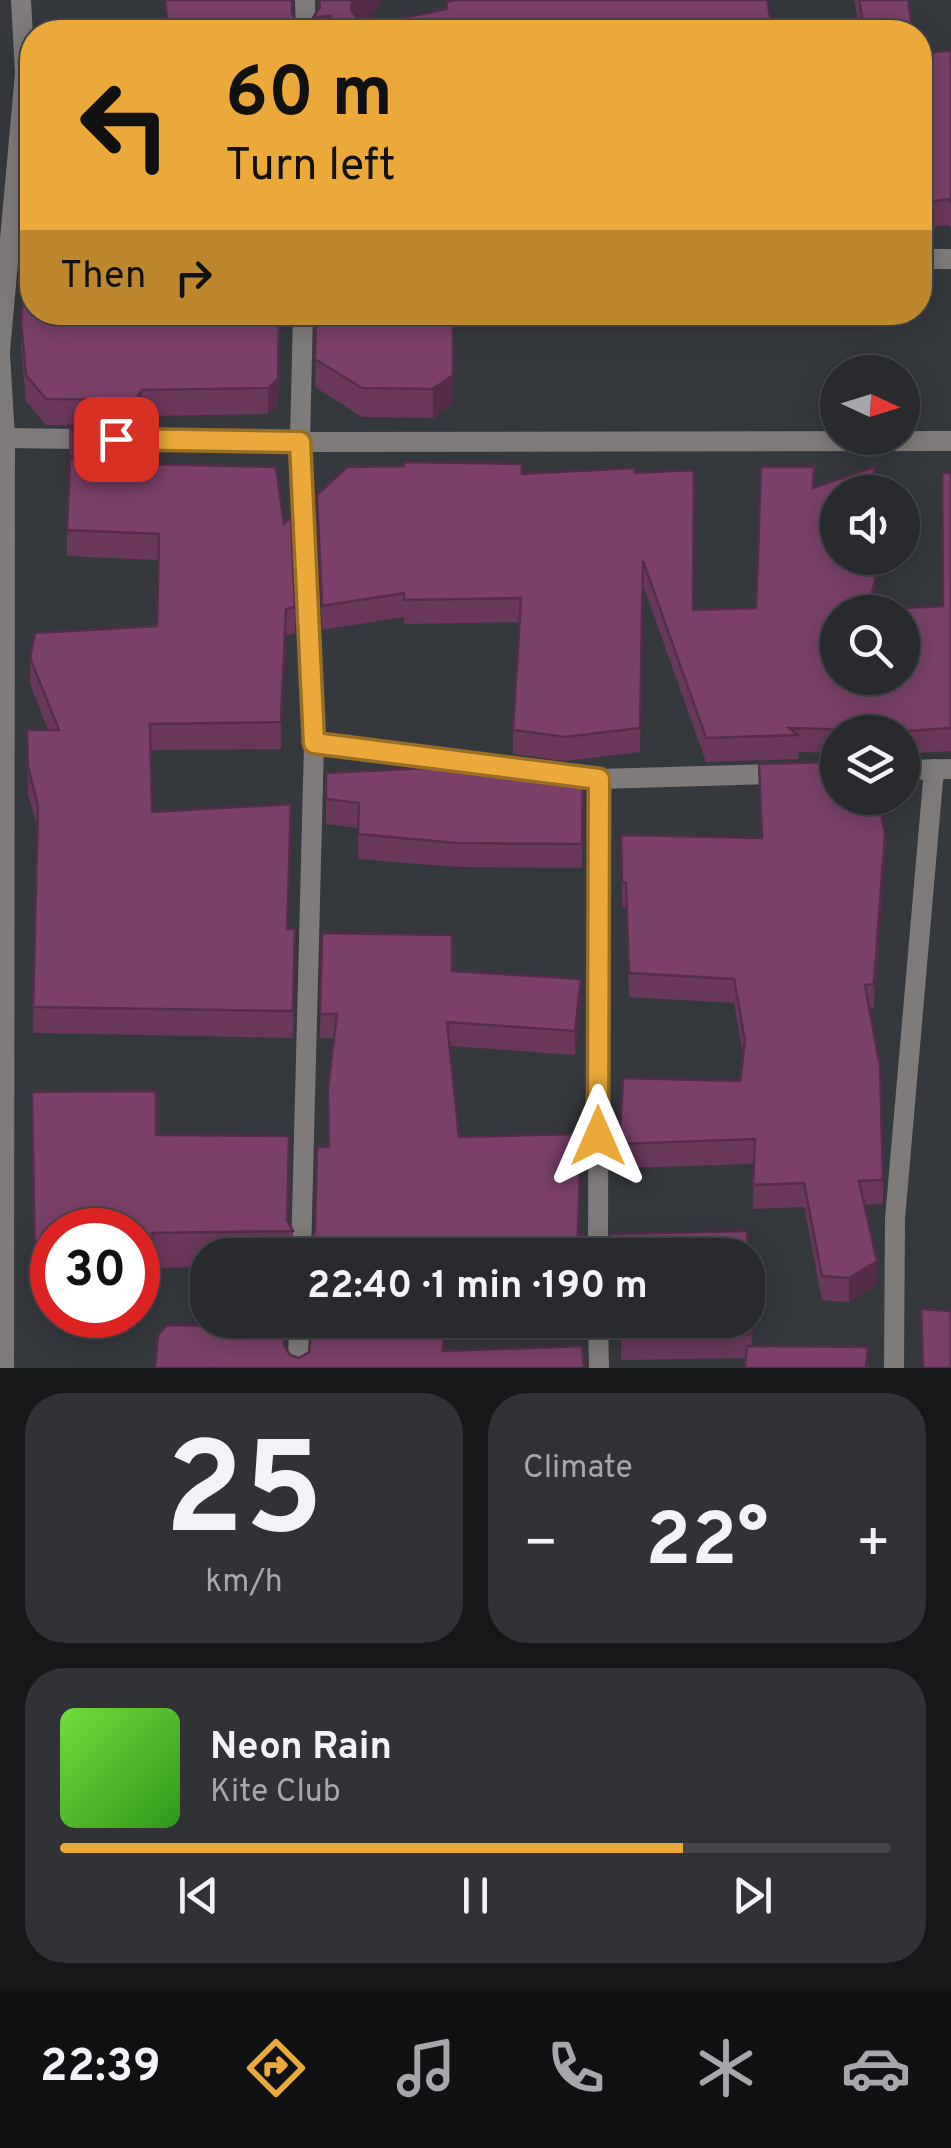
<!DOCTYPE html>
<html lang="en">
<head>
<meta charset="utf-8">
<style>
  body { margin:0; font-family:Overpass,sans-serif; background:#303236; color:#f1f3f6; height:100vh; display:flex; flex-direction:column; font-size:38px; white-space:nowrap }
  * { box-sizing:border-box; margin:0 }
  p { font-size:32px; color:#a5a7aa }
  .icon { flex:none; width:55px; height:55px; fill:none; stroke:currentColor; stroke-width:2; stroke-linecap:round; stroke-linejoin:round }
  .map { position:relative; height:1368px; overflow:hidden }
  .panel { display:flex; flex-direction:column; gap:25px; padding:25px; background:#161719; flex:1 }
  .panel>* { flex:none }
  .hud { position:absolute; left:20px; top:20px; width:912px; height:305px; border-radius:40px; box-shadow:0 5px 25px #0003,0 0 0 2px #44464a; background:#eba939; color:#111; overflow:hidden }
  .needle { width:65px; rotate:94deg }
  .controls { position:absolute; left:820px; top:355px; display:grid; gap:20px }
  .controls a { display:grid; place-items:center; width:100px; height:100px; border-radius:50%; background:#282a2e; box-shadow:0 5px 25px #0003,0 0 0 2px #44464a; font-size:50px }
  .speed { position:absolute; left:30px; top:1208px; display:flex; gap:20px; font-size:50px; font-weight:700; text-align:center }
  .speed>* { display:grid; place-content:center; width:130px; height:130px; border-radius:50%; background:#282a2e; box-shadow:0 5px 25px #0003,0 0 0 2px #44464a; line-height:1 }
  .speed .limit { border:15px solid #d22; background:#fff; color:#111 }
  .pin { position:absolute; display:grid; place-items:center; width:85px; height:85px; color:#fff; margin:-42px; border-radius:20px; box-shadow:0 5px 15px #0006 }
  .me { position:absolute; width:110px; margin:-55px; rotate:0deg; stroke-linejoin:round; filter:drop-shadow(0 0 8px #0008) }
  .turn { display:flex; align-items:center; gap:35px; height:210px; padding:0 40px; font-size:45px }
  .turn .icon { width:130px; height:130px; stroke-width:2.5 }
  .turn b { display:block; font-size:70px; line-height:85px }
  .then { display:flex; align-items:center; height:95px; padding:0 40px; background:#0003; gap:20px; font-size:38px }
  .big { font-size:75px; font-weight:700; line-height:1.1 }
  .panel .card { flex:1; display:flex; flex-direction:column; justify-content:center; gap:15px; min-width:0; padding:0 35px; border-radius:40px; background:#303236 }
  .panel .dial { align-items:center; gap:0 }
  .dial b { font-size:130px; line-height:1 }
  .song { display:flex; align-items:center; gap:30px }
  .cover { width:120px; height:120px; border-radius:15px; background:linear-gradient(135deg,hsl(100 70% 55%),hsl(110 70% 35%)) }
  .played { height:10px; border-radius:5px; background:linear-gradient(90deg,#eba939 75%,#44464a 75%) }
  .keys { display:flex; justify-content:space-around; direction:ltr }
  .heat { display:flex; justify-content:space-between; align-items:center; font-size:55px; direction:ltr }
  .panel .tiles { flex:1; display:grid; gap:25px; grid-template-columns:1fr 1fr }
  .card:last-child { grid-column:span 2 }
  .trip { position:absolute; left:190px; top:1238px; width:575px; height:100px; border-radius:40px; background:#282a2e; box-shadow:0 5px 25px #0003,0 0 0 2px #44464a; font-weight:700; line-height:100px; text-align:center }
  .dock { display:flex; height:160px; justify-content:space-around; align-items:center; background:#101112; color:#a5a7aa }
  .dock .icon { width:70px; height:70px }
  .dock .selected { color:#eba939 }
  .dock b { font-size:45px; color:#f1f3f6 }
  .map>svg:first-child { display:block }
</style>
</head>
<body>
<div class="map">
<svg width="951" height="1368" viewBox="0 0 951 1368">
  <rect width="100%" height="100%" fill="#35383d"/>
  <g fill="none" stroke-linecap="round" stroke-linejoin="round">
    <!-- street -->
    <g stroke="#7f7b7b" stroke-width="20">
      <path d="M305,0L306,32"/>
      <path d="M920,259H951"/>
      <path d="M0,351L25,73L21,0"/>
      <path d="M0,354L5,438L4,1368"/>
      <path d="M5,438L300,442L951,441"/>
      <path d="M314,743L599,779L838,772"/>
      <path d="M902,770L951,769"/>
      <path d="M301,1255L314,743L300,442L303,312"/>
      <path d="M598,1255L599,779"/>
      <path d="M598,1320L599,1368"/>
      <path d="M298,1368L299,1320"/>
      <path d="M894,1368L895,1219L934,769"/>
    </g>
  </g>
  <!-- wall -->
  <g fill="#69375a">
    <path d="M164,0H292V13L295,20L303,25V32H167Z"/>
    <path d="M854,0H908L913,32H860Z"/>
    <path d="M446,2L773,32H313V18L319,8L373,16L360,19L357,22V26L446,9Z"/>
    <path d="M951,51V228L949,225L920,229V53Z"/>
    <path d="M280,312L278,405L268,414L142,416L135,426L46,425L26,401L21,349V323Z"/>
    <path d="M316,312L453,403L433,418L362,417L315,387Z"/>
    <path d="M69,426L118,453L116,455L134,464L295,607V634L286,635L281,749L151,750L152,812L291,831L287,929H295L293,1038L33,1033L38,830L28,794L27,730H48L30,684V658L157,626L159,560L67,556V530L73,458L69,453Z"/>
    <path d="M635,473L693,610L756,608L814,487L838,558H870L868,571L876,602L874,609L943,606L951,473V751L902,754V732H838V753L798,752V759L706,762L643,585L640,752L565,761L513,754V730L520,622L404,624V617L322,630L317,495L522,474Z"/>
    <path d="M759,764L885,857L874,1008L869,1009L883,1176V1200L882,1204L864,1205L877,1285L849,1302L822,1300L804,1207L753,1209L754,1164L619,1168V1144L740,1081L743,1056L734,1003L629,997L626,907H622L621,835L761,838Z"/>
    <path d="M448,771L583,781L582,868L456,867L358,859V828L326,824V773Z"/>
    <path d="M322,933L452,935V971L581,979V1003L575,1055L450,1046L459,1137L576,1134L580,1168L578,1235H585L592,1243H604L611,1234L747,1231L752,1346L868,1347V1368H745L746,1358L621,1360V1320H748V1255H309V1242L315,1231L317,1147H329L328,1088L334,1038H320Z"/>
    <path d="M32,1092L156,1135L289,1170L288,1222L293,1231V1255H208V1267L152,1268V1307H138V1230H52V1303L35,1302Z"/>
  </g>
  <!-- shaded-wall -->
  <g fill="#552d4a">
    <path d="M352,0H382L373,16L360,19L357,22V32L351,27Z"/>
    <path d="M280,312L278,405L268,414V388Z"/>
    <path d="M453,375V403L433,418V389Z"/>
    <path d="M142,390V416L135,426V400Z"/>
    <path d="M118,427V453L98,483V456Z"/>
    <path d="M866,558H870L864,593V569Z"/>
    <path d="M876,578V602L873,612H867Z"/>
    <path d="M286,609V635L281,749V722Z"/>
    <path d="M885,833V857L874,1008V984Z"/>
    <path d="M581,979V1003L575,1055V1031Z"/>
    <path d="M877,1261V1285L849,1302V1278Z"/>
  </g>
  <!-- building -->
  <g fill="#7a4069" stroke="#552d4a" stroke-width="2.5" fill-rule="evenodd">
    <path d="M165,0H292V13L295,20L303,25L245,32H168Z"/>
    <path d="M319,0H352L351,10L357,18L352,28L447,9L446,2L455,0H767L773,32H330V16L313,18L320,7Z"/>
    <path d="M859,0H908L913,32H865Z"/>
    <path d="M951,51V202L949,199L920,203V53Z"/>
    <path d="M32,119V312H279L278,379L268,388L142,390L135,400L46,399L26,375L21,323Z"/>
    <path d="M316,312H453V375L433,389L362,388L315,359Z"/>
    <path d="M69,426L118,427L98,456L134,454V464L276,467L284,524L291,517L295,607L286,609L281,722L150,724L152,812L291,804L287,929H295L293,1011L33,1007L38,806L28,767L27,730H59L30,658L35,633L157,626L159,534L67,530L70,458L94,457Z"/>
    <path d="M404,462L522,464V474L635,468V473L694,470L693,610L756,608L761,467H814L813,488L874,467L876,492H838V558H866L864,569L876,578L867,610L943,606L942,473H951V728L907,731L789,728L798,735L706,738L643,561L640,728L565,737L513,730L521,598L404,600V593L322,606L317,495L347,467L404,466ZM838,612H902V678H838Z"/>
    <path d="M511,757L562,763L583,781L582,844L456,843L358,834L359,803L326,799V773L449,767L448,771L510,769Z"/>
    <path d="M831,762L838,767V798H876L878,799L885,833L874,984L865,985L880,1067L883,1176L882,1180L859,1181L877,1261L849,1278L822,1276L804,1183L753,1185L755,1139L619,1144L623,1078L740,1081L745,1041L734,979L629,973L626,883H622L621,835L762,838L759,764Z"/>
    <path d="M322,933L452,935V971L581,979L575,1031L447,1022L459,1137L576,1134L580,1168L578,1235H585L592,1243H604L611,1234L747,1231L752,1334L621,1337V1320H748V1255H623V1254L617,1255H327V1242H309L315,1231L317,1147H329L328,1088L337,1014H320Z"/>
    <path d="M156,1091V1135L289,1136L287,1220L293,1231L152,1233V1273L138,1272V1230H52V1268L35,1267L32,1092Z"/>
    <path d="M921,1309L951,1311V1368H923Z"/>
    <path d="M325,1320H445L443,1351L582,1346L584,1368H155L158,1335L167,1325L285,1327L284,1345L290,1355L299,1358L309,1352L312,1328H325Z"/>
    <path d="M747,1346L868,1347L866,1368H745Z"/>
  </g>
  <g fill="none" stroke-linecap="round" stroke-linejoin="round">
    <!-- route casing -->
    <g stroke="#996e25" stroke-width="25">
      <path id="route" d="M116,439L300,442L314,743L599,779L598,1136"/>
    </g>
    <!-- route -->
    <use href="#route" stroke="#eba939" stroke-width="18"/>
  </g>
</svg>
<div class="controls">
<a><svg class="needle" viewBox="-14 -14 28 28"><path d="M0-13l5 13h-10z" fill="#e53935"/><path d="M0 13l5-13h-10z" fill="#a5a7aa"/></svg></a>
<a><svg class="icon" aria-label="sound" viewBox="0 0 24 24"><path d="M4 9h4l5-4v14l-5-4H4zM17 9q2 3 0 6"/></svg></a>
<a><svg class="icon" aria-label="search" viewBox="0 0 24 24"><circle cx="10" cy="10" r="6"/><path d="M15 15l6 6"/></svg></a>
<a><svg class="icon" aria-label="layers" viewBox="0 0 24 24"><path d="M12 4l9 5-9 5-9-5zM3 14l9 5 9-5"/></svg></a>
</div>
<div class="speed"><div class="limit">30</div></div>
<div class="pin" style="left:116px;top:439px;background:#d93025"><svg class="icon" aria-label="arrive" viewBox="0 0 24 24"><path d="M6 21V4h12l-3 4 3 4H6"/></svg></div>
<svg class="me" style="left:598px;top:1136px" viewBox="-20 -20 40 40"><path d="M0-17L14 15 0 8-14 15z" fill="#eba939" stroke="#fff" stroke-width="4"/></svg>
<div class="trip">22:40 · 1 min · 190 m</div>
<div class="hud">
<div class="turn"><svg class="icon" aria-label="left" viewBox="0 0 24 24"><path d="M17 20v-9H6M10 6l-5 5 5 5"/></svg><div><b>60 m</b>Turn left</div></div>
<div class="then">Then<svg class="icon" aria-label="right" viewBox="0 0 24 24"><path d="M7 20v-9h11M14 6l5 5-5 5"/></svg></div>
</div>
</div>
<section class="panel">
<div class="tiles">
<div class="card dial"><b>25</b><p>km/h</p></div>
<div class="card"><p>Climate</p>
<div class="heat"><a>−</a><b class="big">22°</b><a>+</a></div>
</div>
<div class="card">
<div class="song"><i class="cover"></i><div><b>Neon Rain</b><p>Kite Club</p></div></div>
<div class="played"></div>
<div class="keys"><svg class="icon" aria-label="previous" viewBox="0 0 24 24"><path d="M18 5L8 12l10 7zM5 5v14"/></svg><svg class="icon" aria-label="pause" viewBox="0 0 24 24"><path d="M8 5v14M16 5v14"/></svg><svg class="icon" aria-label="next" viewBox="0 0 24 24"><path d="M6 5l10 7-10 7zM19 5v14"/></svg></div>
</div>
</div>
</section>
<nav class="dock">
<b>22:39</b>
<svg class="icon selected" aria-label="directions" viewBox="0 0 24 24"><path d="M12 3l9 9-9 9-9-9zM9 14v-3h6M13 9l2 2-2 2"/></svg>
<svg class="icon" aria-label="music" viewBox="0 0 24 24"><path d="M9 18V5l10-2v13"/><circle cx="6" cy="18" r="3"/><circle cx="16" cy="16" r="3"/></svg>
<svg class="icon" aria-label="phone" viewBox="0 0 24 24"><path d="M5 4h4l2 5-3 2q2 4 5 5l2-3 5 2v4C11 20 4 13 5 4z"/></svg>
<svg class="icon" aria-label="climate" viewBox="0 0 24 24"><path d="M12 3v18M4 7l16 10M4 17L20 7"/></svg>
<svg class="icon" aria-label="car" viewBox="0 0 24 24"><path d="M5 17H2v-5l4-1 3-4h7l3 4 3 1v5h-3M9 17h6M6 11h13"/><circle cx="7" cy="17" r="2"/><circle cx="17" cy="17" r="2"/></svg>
</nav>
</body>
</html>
